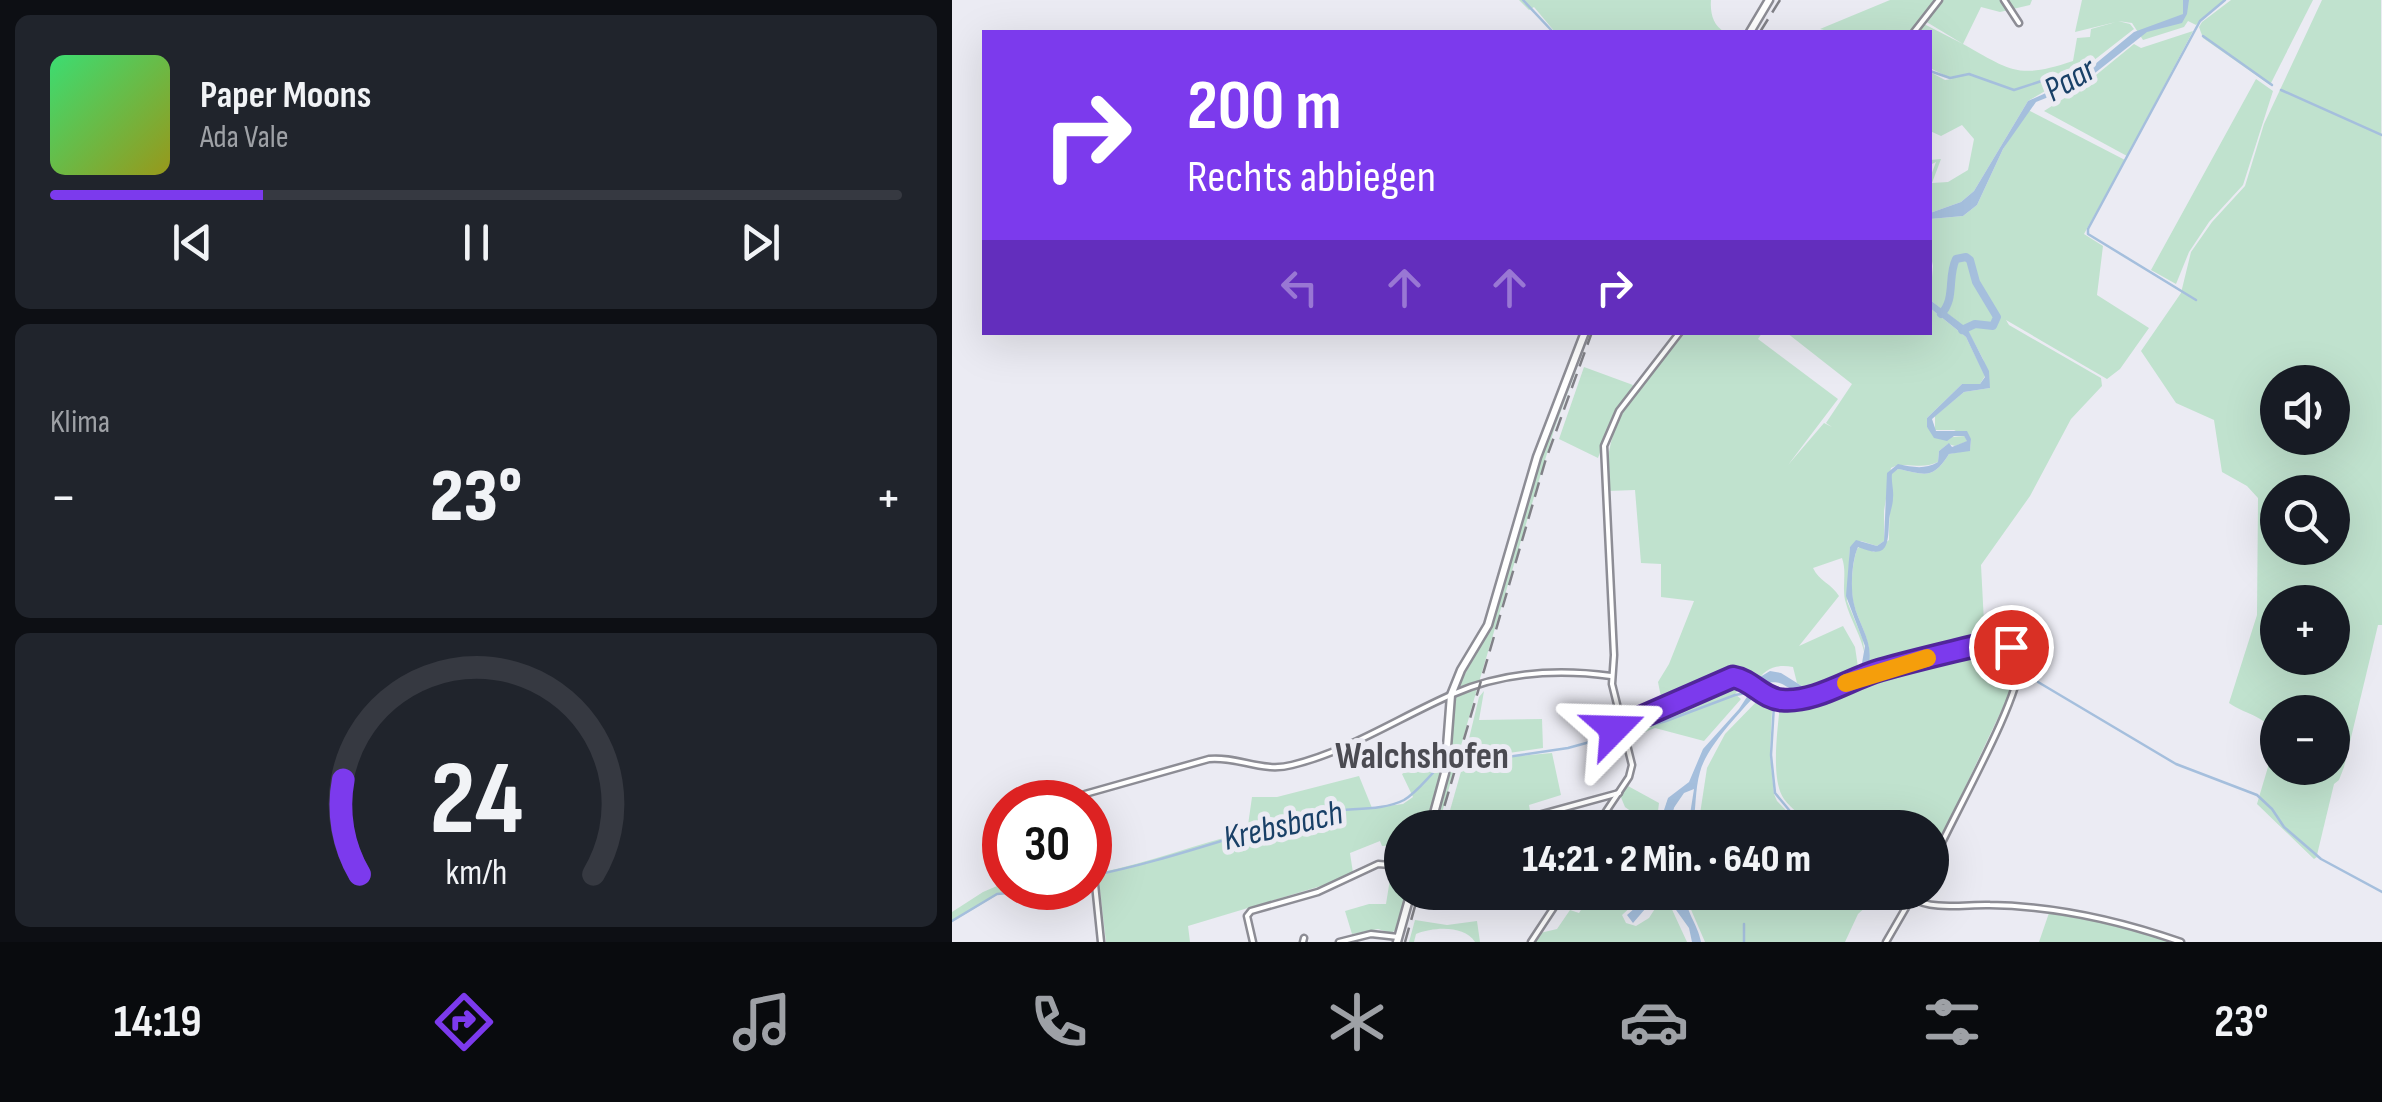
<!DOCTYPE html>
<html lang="de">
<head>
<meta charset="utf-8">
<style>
  body { margin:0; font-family:"Sofia Sans Condensed",sans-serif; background:#20242c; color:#f1f3f6; height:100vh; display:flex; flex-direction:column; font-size:38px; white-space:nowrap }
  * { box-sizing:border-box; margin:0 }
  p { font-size:32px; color:#9ea1a6 }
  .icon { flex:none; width:55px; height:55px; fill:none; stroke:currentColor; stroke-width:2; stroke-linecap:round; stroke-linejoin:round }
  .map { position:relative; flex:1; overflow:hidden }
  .side { display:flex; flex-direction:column; gap:15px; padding:15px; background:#0d0f14; width:952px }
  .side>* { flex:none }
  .guide { position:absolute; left:30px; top:30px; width:950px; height:305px; border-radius:0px; box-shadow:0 10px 40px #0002; background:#7c3aed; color:#fff; overflow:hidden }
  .buttons { position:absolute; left:1308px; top:365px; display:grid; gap:20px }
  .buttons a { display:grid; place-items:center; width:90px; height:90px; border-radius:50%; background:#171b24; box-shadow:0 10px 40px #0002; font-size:50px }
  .speed { position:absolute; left:30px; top:780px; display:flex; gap:20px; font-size:50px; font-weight:700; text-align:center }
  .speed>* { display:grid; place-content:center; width:130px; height:130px; border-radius:50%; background:#171b24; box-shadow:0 10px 40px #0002; line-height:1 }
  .speed .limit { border:15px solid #d22; background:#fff; color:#111 }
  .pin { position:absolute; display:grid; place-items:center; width:85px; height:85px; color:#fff; margin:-42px; border:5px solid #fff; border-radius:50%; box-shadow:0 2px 10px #0007 }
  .me { position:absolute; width:110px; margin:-55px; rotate:68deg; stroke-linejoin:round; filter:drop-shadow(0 0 8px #0008) }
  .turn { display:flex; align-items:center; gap:35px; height:210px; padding:0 40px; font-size:45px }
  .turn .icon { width:130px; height:130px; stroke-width:2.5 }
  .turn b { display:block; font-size:70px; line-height:85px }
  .lanes { display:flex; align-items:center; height:95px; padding:0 40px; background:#0003; justify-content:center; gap:50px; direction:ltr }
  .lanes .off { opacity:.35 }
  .big { font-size:75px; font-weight:800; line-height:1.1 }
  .side .card { flex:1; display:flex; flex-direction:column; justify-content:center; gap:15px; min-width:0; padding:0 35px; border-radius:15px; background:#20242c }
  .side .dial { align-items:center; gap:0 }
  .dial svg { height:260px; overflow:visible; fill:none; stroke:#363941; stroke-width:7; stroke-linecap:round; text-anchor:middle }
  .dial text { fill:#f1f3f6; stroke:none }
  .song { display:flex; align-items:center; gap:30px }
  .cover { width:120px; height:120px; border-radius:15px; background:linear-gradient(135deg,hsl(140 70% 55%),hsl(60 70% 35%)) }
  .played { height:10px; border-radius:5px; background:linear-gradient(90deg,#7c3aed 25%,#363941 25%) }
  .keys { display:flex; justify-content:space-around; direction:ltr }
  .heat { display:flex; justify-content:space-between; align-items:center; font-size:55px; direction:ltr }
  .trip { position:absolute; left:432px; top:810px; width:565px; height:100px; border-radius:50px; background:#171b24; box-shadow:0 10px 40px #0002; font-weight:800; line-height:100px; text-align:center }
  .dock { display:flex; height:160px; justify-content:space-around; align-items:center; background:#090b0e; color:#9ea1a6 }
  .dock .icon { width:70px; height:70px }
  .dock .on { color:#7c3aed }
  .dock b { font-size:45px; color:#f1f3f6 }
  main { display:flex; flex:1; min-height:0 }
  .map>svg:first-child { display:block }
</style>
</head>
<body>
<main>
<section class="side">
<div class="card">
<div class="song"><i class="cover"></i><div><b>Paper Moons</b><p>Ada Vale</p></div></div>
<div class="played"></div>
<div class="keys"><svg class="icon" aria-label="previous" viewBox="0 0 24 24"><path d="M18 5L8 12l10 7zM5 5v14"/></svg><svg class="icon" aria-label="pause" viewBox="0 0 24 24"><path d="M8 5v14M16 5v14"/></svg><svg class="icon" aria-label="next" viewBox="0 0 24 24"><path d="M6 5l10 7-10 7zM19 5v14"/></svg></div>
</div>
<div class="card"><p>Klima</p>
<div class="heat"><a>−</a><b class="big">23°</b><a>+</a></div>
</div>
<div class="card dial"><svg viewBox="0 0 100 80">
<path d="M14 69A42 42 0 1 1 86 69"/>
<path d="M14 69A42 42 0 0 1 9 40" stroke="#7c3aed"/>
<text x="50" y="56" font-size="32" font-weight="700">24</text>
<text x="50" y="72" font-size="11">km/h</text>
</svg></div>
</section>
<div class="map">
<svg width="1430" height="942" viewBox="0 0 1430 942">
  <rect width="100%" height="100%" fill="#ebebf3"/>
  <!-- green -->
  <g fill="#c0e2ce" fill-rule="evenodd">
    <path d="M567,0H759C758,13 761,26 773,32H603L582,7L577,10Z"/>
    <path d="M938,0H983L957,32H880L868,29Z"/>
    <path d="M989,0H1080L1078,5L1048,12L1029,7L1011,44C1058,70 1065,80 1121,61L1125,38L1138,37L1139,29L1164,22L1123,32L1130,0H1272L1244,25L1236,21L1232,27L1191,40L1180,23L1166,21L1178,24L1182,29L1132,68L1076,101L1022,191L1009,202L978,213V178L984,162L978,165V160L989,159L980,183L996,182L1016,170L1022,139L1010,125L989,136L978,131V72L993,80L1000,79L978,68V32H964L972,24L1011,44L973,21Z"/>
    <path d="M1279,0H1361L1318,85L1251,38L1247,27L1250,22Z"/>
    <path d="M1370,0H1429L1430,625H1426L1392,767L1387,780L1382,784L1365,855L1331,825L1365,857L1362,859L1305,804L1324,740C1317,715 1295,716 1277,703L1305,615L1306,498L1295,486L1270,472L1262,420L1224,403L1189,351L1229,293L1239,252L1260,222L1293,186L1312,124ZM1380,382V438H1325V382ZM1380,492V548H1325V492ZM1380,602V658H1325V602ZM1380,712V768H1325V712Z"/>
    <path d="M1241,31L1175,156L1092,111L1127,89L1182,44L1189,48Z"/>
    <path d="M1304,79L1321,91L1291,185L1257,222L1237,252L1224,284L1199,270Z"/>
    <path d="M1076,110L1173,160L1132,234L1151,246L1145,295L1197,328L1168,369L1155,379L1054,320L1057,325L1149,378L1150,386L1119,419L1078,496L1029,565L1033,642L912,673C926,651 909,629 902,605C898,590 900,564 905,549L908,546L922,552L937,540C937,517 939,496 939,474L946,469C973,474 980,481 997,454L1018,450L1019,439L1002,430H983V416L1012,392L1038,388L1031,359L1015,329L978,300L981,266L978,251V219L1011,216L1025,205L1051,149Z"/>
    <path d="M978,308L1014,337L1033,376L1028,384H1010L975,418V427L990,438L1012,436L1016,441L1003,446L996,444L987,451L986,462C967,471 954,460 939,468L932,511V541L925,546L909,541L898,547L895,601L911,640L913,657C910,636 898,620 893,600C890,585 895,572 890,558L861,568C867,581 880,584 887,596L847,646L891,626L903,647L906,667L852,687L845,683L841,667C824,664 812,668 804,684L793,675L778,674L711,707L706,682L717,664L742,601L709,597V564L689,563L683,490L656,491C649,417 690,386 733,333H810L806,339L886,399L836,465L872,423L880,427L874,423L900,384L835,333L978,332Z"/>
    <path d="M635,341L602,430L527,682L506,687L539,626L598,428Z"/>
    <path d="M632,367L681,385L659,422L646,458L607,439Z"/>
    <path d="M1047,644L1063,656L1061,686L980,857V828L860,827C852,817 840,810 832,799C818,779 826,728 828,704L872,696L922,676Z"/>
    <path d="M778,680L793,683L783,694L789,699L752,741L703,728L677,738L674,727L731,704Z"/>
    <path d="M525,689L486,827L482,828L499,764L502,698Z"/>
    <path d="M532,691L527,720L590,719L591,748L522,758L515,747L527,697Z"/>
    <path d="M807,699L820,710L818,754L822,794L825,801L850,827H746L755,768L773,734Z"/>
    <path d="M491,747L489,771L474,827L450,828V845L430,846L428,841L398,853L401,873L389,880L236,926L238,942H154L146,873C197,863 244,844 295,832L300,797H325L407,776L420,808L451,804L461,797L450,774Z"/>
    <path d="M600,753L609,795L577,805L579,816L528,827L493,828L512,761Z"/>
    <path d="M676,786L707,803L704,827H682L684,815L673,807L668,795Z"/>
    <path d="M435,870L450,873V892L455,893L445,929L439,933L426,929L400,934L393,911L417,904H434L438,879Z"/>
    <path d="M52,883V888H110L45,895L0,922V912L31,892Z"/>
    <path d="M640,892L663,893L666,905L673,906L686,893H694L670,915L674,923L684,926L697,918L706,904L717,903L735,942H582L588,933L605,929L618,910L627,913Z"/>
    <path d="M737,893H929L906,914L893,942H753L737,905Z"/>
    <path d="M1097,913L1152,923L1221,942H1087Z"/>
    <path d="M463,920L495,925L525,921L528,942H523C512,925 482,927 464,934L462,942H457Z"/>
  </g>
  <!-- water -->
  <g fill="#a5bfdd">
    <path d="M1231,0H1237L1235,14L1230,23L1195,32L1129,84L1084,102L1051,149L1025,205L1011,216L978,219V213L1009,202L1022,191L1076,101L1125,79L1182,32L1231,14Z"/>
    <path d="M978,300L1015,328L1037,371L1038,388L1012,392L980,419L984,431H1015L1019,439L1018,451L997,454C980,481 973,474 946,469L940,474C939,482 942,490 941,498C941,506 937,514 937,522C936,547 935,559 906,547C900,560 898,588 902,604C907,626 923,643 916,667C904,676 859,697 844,691C831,686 830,680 814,683C795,706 755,744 748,772C743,789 744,809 741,827H736L742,789L732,793L719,812L712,810L716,798L737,782L751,749L787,709L808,677L818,671L829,673L853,688L894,673L910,663L913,646L894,596L898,547L904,540L925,546L932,541L935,473L946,464C961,467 972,470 986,462L987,451L997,443L1000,447L1015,441L1012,436H1002L995,441L982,438L975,427V418L1010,384H1028L1033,377L1014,337L978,308Z"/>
    <path d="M701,892L734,893C732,910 746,924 749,942H740L737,928L714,896L706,894L681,923L675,915Z"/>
  </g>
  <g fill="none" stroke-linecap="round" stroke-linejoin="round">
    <!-- stream -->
    <g stroke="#a5bfdd" stroke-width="2.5">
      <path d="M571,0L601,32"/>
      <path d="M1251,36L1320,85"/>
      <path d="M978,71L998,78L1017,74L1062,90L1102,77L1112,86"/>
      <path d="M1329,90L1430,135"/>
      <path d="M1244,300L1136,234V229L1248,21L1273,0"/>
      <path d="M1086,682L1224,764L1305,795L1320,809L1332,827L1369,859L1430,892"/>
      <path d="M805,697L822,705L819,755L823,793L852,828"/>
      <path d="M498,758H548L616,748L714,721L783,695L800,692"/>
      <path d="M138,876C216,861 290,832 368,813C393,807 429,812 452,800C467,791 478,774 491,763"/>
      <path d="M794,906L795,892"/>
      <path d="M0,921L45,894L105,888"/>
      <path d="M792,942V924"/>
    </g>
    <!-- river -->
    <g stroke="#a5bfdd" stroke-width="8">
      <path d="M989,314C1004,299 995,277 1004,259L1014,257L1018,260L1024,282L1045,317L1041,326L1023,324L1010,330"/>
      <path d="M713,828L719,803"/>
    </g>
    <!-- minor casing -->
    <g stroke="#8d8d95" stroke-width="9">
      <g id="minor">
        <path d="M1052,0L1067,23"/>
        <path d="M962,32L987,0"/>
        <path d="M630,710L637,733L671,726"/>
        <path d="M671,722L696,717L776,678L791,679L824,699L839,700L872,692L929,670L1035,643H1055C1061,649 1066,654 1067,663C1071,695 996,825 980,864"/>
        <path d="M129,802L133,794L257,759C286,756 310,773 340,765C397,751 448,717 501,694C551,672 607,669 659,676"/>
        <path d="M539,828L667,793"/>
        <path d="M643,828L677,777L680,765L660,684L662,655L652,446L667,411L728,332"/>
        <path d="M138,836L149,942"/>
        <path d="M475,892L481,899L498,897L501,892"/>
        <path d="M961,898C978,911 1017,904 1038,905C1102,906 1169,921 1229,942"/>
        <path d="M301,942L295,916L299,911L366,892L426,864L450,866"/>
        <path d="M351,942L352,938"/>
        <path d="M387,942L419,934L446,937"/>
        <path d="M579,942L612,892"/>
        <path d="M934,942L963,892"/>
      </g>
    </g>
    <!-- tertiary casing -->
    <g stroke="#8d8d95" stroke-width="11">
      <g id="tertiary">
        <path d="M798,32L817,0"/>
        <path d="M478,828L493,773L499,695L509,670L536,625L585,457L633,332"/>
        <path d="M445,942L459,892"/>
      </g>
    </g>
    <!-- minor -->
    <use href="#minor" stroke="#fff" stroke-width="4"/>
    <!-- tertiary -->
    <use href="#tertiary" stroke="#fff" stroke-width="6"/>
    <!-- rail -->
    <g stroke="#818187" stroke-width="2.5" stroke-dasharray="15 8" stroke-linecap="butt">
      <path d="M808,32L828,0"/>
      <path d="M486,828L593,462L640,332"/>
      <path d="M453,942L467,892"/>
    </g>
  </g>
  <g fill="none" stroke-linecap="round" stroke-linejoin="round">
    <!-- route casing -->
    <g stroke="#51269a" stroke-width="25">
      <path id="route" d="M662,729L781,677C800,680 811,699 830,700C863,703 897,679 928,670C963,660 999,652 1035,643L1046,641L1059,647"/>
    </g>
    <!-- route -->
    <use href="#route" stroke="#7c3aed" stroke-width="18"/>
    <!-- slow -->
    <path stroke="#f59e0b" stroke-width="18" d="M894,683L975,658"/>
  </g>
  <g text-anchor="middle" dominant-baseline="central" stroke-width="10" stroke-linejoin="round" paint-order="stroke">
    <!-- water labels -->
    <g font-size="35" font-style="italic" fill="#194067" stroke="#ebebf3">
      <text transform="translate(1118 80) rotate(-30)">Paar</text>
      <text transform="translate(331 826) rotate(-13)">Krebsbach</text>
    </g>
    <!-- quarter labels -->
    <g font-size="38" font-weight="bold" fill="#4b4b52" stroke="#ebebf3">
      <text x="470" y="756">Walchshofen</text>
    </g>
  </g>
</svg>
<div class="buttons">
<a><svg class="icon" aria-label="sound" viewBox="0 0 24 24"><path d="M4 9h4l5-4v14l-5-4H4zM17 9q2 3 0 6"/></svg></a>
<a><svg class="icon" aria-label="search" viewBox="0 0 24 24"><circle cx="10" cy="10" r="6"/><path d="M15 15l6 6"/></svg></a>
<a>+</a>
<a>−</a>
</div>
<div class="speed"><div class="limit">30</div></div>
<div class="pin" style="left:1059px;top:647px;background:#d93025"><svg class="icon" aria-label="arrive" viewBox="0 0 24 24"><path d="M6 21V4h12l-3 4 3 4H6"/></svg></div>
<svg class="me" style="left:662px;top:729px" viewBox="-20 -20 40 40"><path d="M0-17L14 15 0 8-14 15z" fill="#7c3aed" stroke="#fff" stroke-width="4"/></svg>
<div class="trip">14:21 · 2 Min. · 640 m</div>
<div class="guide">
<div class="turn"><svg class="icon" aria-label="right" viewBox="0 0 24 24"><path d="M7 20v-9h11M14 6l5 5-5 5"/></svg><div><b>200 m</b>Rechts abbiegen</div></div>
<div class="lanes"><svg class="icon off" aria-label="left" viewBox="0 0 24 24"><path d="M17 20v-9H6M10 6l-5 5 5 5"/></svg><svg class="icon off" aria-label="ahead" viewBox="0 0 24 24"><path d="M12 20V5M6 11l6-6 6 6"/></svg><svg class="icon off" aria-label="ahead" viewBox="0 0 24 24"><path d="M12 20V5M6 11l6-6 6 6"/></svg><svg class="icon" aria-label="right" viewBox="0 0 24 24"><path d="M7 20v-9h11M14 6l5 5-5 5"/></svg></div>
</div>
</div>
</main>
<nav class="dock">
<b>14:19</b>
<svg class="icon on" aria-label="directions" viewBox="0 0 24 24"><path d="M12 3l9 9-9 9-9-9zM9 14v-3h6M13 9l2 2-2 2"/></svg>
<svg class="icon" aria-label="music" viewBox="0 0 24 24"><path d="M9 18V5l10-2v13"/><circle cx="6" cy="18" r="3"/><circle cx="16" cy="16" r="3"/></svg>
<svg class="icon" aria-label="phone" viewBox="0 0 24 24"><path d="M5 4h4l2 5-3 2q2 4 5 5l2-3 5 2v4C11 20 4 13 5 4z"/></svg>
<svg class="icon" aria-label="climate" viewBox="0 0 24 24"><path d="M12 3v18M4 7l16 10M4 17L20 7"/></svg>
<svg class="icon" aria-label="car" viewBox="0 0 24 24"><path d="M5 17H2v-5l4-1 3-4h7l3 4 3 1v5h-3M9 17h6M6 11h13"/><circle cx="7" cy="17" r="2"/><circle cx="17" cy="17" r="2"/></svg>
<svg class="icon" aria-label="filters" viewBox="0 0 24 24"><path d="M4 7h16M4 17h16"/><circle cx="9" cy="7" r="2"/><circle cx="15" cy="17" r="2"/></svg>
<b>23°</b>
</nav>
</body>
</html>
